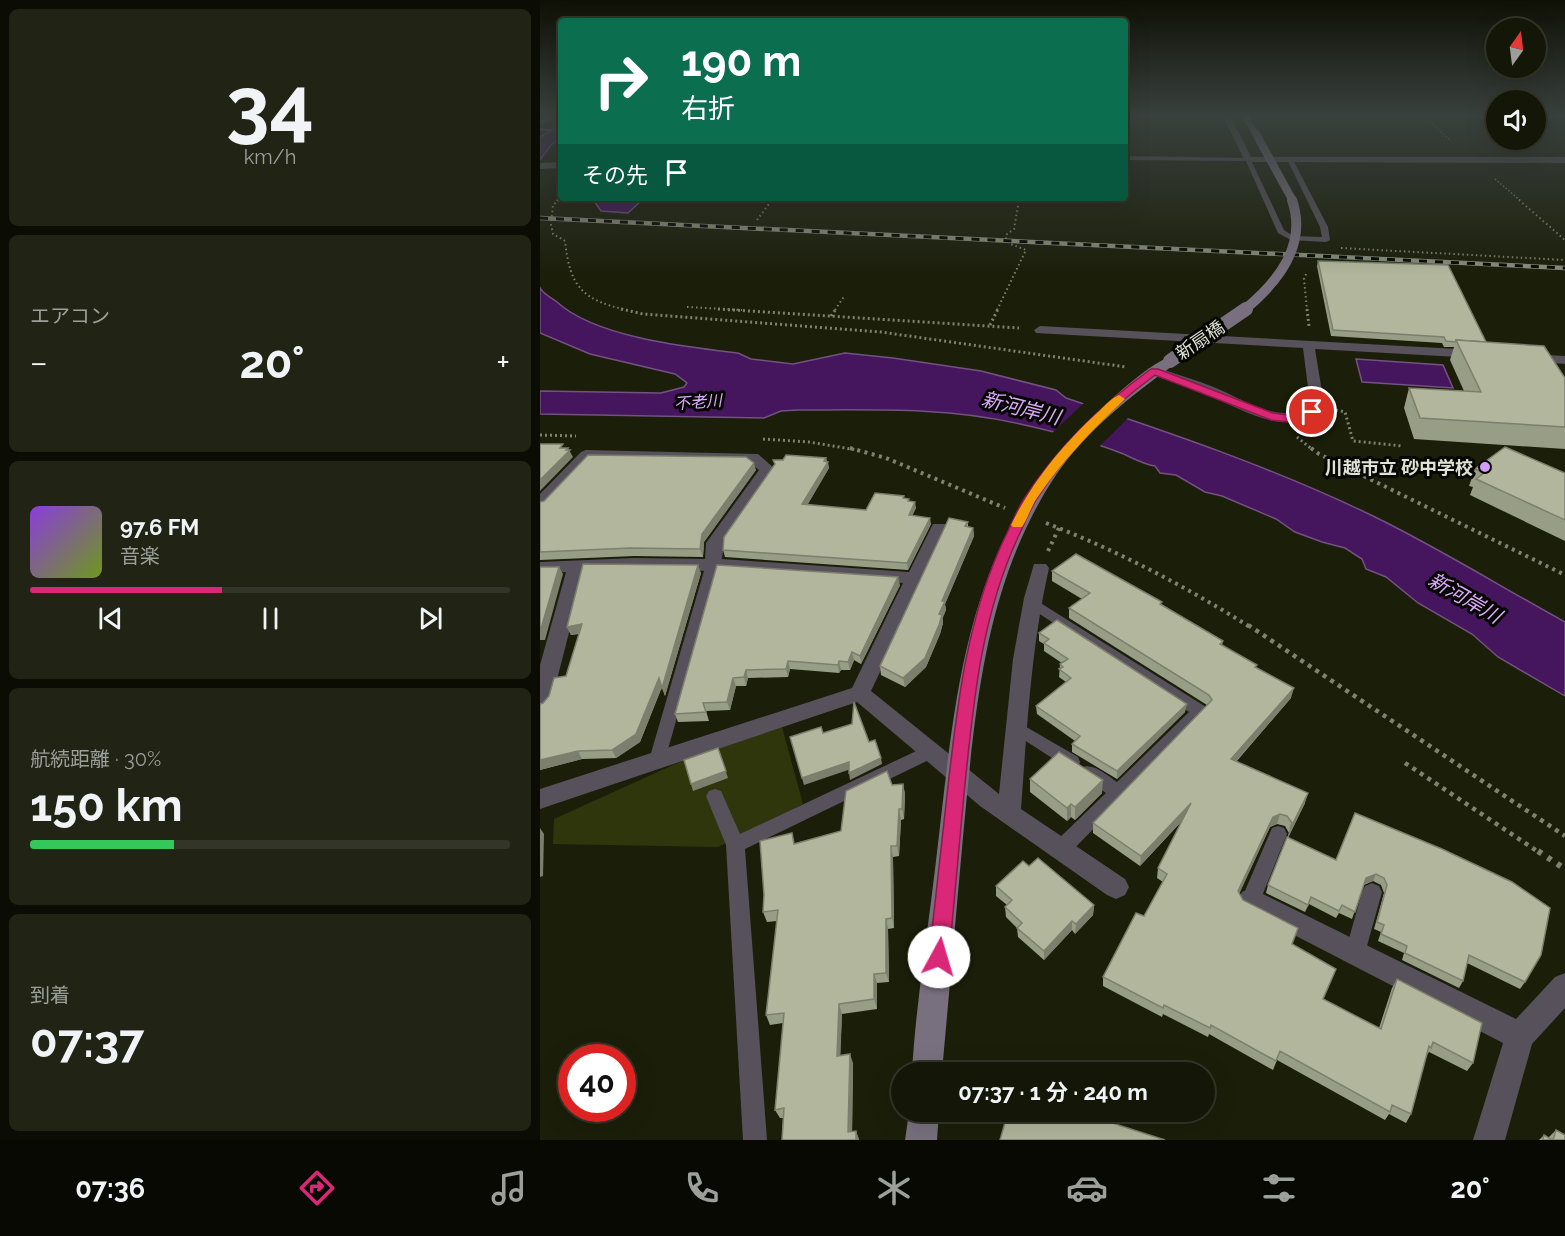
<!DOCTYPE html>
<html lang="ja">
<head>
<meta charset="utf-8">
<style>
  body { margin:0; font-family:Raleway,"Noto Sans JP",sans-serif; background:#212315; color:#f1f3f6; height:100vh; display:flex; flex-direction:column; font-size:22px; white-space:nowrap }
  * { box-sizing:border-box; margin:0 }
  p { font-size:20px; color:#9d9f9b }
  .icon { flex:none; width:33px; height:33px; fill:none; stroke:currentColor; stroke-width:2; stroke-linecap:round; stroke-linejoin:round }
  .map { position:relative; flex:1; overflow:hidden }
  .sheet { display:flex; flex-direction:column; gap:9px; padding:9px; background:#0b0c04; width:540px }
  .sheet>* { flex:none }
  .hud { position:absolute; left:18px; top:18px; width:570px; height:183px; border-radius:6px; box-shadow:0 6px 24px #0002,0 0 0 2px #333528; background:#0b6e4f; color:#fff; overflow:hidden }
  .needle { width:39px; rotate:14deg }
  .tools { position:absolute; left:946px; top:18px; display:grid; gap:12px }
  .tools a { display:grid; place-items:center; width:60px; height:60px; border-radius:50%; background:#141607; box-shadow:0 6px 24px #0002,0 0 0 2px #333528; font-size:30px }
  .speed { position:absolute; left:18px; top:1044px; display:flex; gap:12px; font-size:30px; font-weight:700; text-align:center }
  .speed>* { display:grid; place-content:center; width:78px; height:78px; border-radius:50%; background:#141607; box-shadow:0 6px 24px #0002,0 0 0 2px #333528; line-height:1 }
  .speed .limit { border:9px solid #d22; background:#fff; color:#111 }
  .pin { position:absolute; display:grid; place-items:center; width:51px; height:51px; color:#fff; margin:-26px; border:3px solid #fff; border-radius:50%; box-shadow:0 2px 6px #0007 }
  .me { position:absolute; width:66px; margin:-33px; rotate:6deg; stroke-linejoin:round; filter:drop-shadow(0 0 4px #0008) }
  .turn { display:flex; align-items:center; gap:21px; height:126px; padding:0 24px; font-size:27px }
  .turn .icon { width:78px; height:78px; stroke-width:2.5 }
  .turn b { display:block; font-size:42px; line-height:51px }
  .then { display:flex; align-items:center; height:57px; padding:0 24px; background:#0003; gap:12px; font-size:22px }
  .big { font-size:45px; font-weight:700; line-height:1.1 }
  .sheet .card { flex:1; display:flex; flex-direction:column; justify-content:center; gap:9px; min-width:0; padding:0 21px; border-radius:9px; background:#212315 }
  .sheet .dial { align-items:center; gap:0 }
  .dial b { font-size:78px; line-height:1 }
  .song { display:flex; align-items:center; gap:18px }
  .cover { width:72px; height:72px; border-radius:9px; background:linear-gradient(135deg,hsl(270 70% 55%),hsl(80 70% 35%)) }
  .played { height:6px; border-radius:3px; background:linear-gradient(90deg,#db2777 40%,#333528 40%) }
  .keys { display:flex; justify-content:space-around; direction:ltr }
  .heat { display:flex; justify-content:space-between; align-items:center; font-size:33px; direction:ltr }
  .charge { height:9px; border-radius:4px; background:linear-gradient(90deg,#34c759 30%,#333528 0) }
  .trip { position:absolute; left:351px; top:1062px; width:324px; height:60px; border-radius:30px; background:#141607; box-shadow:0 6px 24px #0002,0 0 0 2px #333528; font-weight:700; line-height:60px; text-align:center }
  .dock { display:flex; height:96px; justify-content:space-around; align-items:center; background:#080903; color:#9d9f9b }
  .dock .icon { width:42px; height:42px }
  .dock .selected { color:#db2777 }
  .dock b { font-size:27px; color:#f1f3f6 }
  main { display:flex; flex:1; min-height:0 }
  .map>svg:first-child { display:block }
</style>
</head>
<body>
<main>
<section class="sheet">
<div class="card dial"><b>34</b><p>km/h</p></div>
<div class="card"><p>エアコン</p>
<div class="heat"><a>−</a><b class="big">20°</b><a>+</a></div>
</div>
<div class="card">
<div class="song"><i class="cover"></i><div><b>97.6 FM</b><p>音楽</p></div></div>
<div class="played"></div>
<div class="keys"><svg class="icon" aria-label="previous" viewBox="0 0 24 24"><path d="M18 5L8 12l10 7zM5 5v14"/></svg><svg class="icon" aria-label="pause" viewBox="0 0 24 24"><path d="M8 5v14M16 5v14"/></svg><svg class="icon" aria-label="next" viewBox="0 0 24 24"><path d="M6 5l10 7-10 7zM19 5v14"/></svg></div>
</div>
<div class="card"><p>航続距離 · 30%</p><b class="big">150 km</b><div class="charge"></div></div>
<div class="card"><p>到着</p><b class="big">07:37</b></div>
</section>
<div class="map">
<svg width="1025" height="1140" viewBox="0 0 1025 1140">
  <rect width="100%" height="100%" fill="#1b1e09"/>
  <!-- green -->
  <path fill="#30360c" d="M242,727L263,804L178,847L13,844L14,819L144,760Z"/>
  <!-- water -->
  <g fill="#45155e" stroke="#735281" stroke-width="1.5">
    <path d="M21,125V138L11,145L0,160V137L10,131L0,129L12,130Z"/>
    <path d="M52,198H104L88,213L61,211Z"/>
    <path d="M0,288C5,296 10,296 17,302C55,337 146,347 198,353L211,359L253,364L305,353L353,358L441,371L516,390L526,398C631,433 734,468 833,516C899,548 961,587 1025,622V696L958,657L932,634L878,603L846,577L826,569L822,559L805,548L782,542L755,532L736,519L682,496L665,492L636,475L620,473L615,466C602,464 593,458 581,453C550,441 512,431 480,424C407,407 331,410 257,410L241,411L224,418L0,414V391L121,393L144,387L147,383L135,374L50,354L0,333Z"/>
    <path d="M816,359L903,365L913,388L822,382Z"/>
  </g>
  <!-- pier -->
  <path fill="#1b1e09" d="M546,401L590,416L557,449L510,435Z"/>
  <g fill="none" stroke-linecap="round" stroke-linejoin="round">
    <!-- path-far5 -->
    <g stroke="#7f8271" stroke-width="1.5" stroke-dasharray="1.5 2" stroke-linecap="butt">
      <path d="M882,115L911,141"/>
      <path d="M955,179L981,201"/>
      <path d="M17,201L21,188"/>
      <path d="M231,201L233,198"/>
      <path d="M478,201L479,198"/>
    </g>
    <!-- path-far4 -->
    <g stroke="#7f8271" stroke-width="2" stroke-dasharray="1.5 3" stroke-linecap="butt">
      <path d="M19,200L13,205L11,225L13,234L25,241C30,287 42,300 87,310"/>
      <path d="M979,200L1025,240"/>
      <path d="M217,220L232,200"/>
      <path d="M466,239V235L474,229L479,200"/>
      <path d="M801,248L1025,260"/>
      <path d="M766,274L764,279L767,310"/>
      <path d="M147,307L202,310"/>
      <path d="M295,310L305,295"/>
      <path d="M457,310L486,250L468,243"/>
    </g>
    <!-- path-far3 -->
    <g stroke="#7f8271" stroke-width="3" stroke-dasharray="2 3" stroke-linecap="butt">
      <path d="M81,309L103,314L341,332L586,367"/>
      <path d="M178,309L479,328"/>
      <path d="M767,309L769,326"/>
      <path d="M291,316L296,309"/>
      <path d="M450,325L458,309"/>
      <path d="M796,410L805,412L813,441L862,446"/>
      <path d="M0,435L36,436"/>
      <path d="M757,437L773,450"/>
      <path d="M223,439L269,442L317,450"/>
    </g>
    <!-- path-far2 -->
    <g stroke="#7f8271" stroke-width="4" stroke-dasharray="3 4.5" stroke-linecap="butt">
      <path d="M310,448L346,458L465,508"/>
      <path d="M771,448L779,454L1025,575"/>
      <path d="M506,523C578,551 645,586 710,627"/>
      <path d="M508,551L519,528"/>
    </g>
    <!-- path-far1 -->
    <g stroke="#7f8271" stroke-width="4.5" stroke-dasharray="4 5" stroke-linecap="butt">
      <path d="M708,625L1025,836"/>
      <path d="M865,763L1000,853"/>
    </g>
    <!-- path -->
    <path stroke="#7f8271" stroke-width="6" stroke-dasharray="4.5 7" stroke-linecap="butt" d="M998,851L1025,869"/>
    <!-- lane -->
    <g fill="#57515b" fill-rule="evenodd">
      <path d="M585,156L710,158L744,230L753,236L782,237L780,227L747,159L752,158L788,227L790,240L786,242L751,240L738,233L706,161L585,160Z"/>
      <path d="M173,560L180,564L125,760L123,765L117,767L111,765L109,760L166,564Z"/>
      <path d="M491,597L666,707L668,711L527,856L520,858L513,856L511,850L513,844L566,793L542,777L539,772L542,767C554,763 567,775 577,782L649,712L486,605L484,602L486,599Z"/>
      <path d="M476,721L538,757L540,762L538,767L532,769L526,767L470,731L468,727L470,723Z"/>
      <path d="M389,745L395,747L397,752L395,757L205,849L227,1140H203L186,845L166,796L169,791L175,789L181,791L200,834Z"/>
      <path d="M738,826L744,828L747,834L718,906L711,909L704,906L701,900L732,828Z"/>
      <path d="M832,883L839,886L842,892L825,953L822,960L815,963L808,960L805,953L822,892L825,886Z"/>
    </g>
    <!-- street -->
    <g fill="#57515b" fill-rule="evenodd">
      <path d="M12,115L21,116L0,125V120Z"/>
      <path d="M682,115H690L711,157H1025V163L708,162L704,159Z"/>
      <path d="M21,162V168L0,169V163Z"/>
      <path d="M500,326L936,350L942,354L936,358L775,349L784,404C754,444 700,408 666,394C648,386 628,381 609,374L607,371L609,368H619C638,375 657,380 676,388C703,399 743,428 770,403L763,348L496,333L494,330Z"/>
      <path d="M988,354L1025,356V364L983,361L981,358L983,355Z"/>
      <path d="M46,450L218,454L235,469L184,543L182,559L369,572L393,524H405L408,528L331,691L459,794L473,659L484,598L494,564H506L509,568C491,647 487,728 481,809L585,879L589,887L585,895L576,899L567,895L440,806L317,702L0,809V789L312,688L363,583L188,571L45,570L11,703L7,709L0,711V665L26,572L0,574V562L94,558L165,559L166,543L219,470L209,462L50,460L6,507L0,509V494L41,452Z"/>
      <path d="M711,888L976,1019L1015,977L1025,973V1008L992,1044L965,1140H933L963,1043L702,908L698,900L702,892Z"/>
    </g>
    <!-- secondary -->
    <g fill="#78707e" fill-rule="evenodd">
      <path d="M701,115H709L719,136H713Z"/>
      <path d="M630,357L637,361L635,364C591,396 547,430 516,475C444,583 435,711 423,837C416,915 409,994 402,1072H372C376,1002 388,931 396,861C417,684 424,534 565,405C578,393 614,361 630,357Z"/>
      <path d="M369,1112H399L397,1140H365Z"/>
    </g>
    <!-- rail casing -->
    <g stroke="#888b7a" stroke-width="4.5">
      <path id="rail" d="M0,218L1025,268"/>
    </g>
    <!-- rail -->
    <use href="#rail" stroke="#060702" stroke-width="3" stroke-dasharray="8" stroke-linecap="butt"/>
    <!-- secondary-bridge-far2 -->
    <path stroke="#78707e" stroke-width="8" d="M716,134L753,201"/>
    <!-- secondary-bridge-far1 -->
    <path stroke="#78707e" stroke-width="10" d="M704,310C737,283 768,246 752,200"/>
    <!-- secondary-bridge -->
    <path stroke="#78707e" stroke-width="14" d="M630,361L706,309"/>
  </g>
  <!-- wall -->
  <g fill="#989d86">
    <path d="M778,261L946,342L1025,378V449L874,439L864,408L869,388L924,391L910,360L914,347H904L902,343L791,336L777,266Z"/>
    <path d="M286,458L289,468L267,505L326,510L365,498L369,501L376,508L372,515L391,524L368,570L185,557L183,550L235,465L233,460Z"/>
    <path d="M935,469L1025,473V541L930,495L933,487L929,486Z"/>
    <path d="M216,470L164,542L163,557L94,556L0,560V502Z"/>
    <path d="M428,522V527L433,528L434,536L405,604L406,610L403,617V623L400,634L386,667L365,687L341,675L340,666Z"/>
    <path d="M177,565L360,585L321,664L314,660L310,670H301L299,673L250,669L248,677L208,678L206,686H196L190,710L166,711L169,721L138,722L135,714Z"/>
    <path d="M512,571L621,604L683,641L682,645L716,668L751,698L696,762L765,803L748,838L796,860L815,813L985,982L980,989L927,963L923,981L919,988L862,960L864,953L838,941L841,932L834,929L844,893L841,885L833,881L824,885L812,919L799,913L796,918L769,904L765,912L726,893L728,885L749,833L745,826L737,824L730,827L699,893L703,900L752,944L783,999L839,1028L852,988L857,979L933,1063L927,1071L889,1052L886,1056L871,1114L866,1123L849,1114L845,1120L737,1060L733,1070L669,1034L668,1037L623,1014L622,1017L563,986V977L604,916L623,882L617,878L618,868L642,821L600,866L553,833V823L667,705L529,618V608L542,599L512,581Z"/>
    <path d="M161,573L125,696L122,687L100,742L76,758L42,759L0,770V704L3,703L26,676L39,634L31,635L27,627Z"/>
    <path d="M499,633L645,712L577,779L532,752V744L535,741L497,714L496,706L526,682L519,677L520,664L522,663L504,651V644L499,641Z"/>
    <path d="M490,779L562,793L535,820L531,817L527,821L490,792Z"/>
    <path d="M363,784L365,794L364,819L361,820L359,856L353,857L354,928L348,929L349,982L337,983V1009L302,1014L300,1056L313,1063L312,1131H316L319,1140H242L243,1118H240L235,1110L243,1023L230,1025L226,1015L237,921L227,922L223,912L224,895L256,843L301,831L352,785Z"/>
    <path d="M489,866L554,905L553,915L535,934L532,930L504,960L478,937L477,928L466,917L465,907L467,905L456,896V886Z"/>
    <path d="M1016,1130L1025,1140H999L1004,1135L1008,1138Z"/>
  </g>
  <!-- shaded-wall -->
  <g fill="#7c7f6d">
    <path d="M28,448L33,457L0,491V480Z"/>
    <path d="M286,458L287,463L288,462L289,468L264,511L262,504Z"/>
    <path d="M214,463L216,470L164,542L163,557L160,549L162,534Z"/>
    <path d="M375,502L376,508L370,521L369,515Z"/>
    <path d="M390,518L391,524L368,570L367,563Z"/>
    <path d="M433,528L434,536L405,604L406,610L403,617V623L400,634L386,667L365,687L363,678L399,614L402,601Z"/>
    <path d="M158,565L161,573L125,696L122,688Z"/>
    <path d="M19,567L23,574L5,640H0V632Z"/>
    <path d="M358,577L360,585L321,664L320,656Z"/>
    <path d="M42,624L46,632L31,635L27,627Z"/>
    <path d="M312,652L314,660L310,670L308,662Z"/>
    <path d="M248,661L250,669L248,677L246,669Z"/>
    <path d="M299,661L301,670L299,673L298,665Z"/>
    <path d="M206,670L208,678L206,686L204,677Z"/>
    <path d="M119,678L122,686L100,742L76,758L72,750Z"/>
    <path d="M193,678L196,686L190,710L187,702Z"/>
    <path d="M754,688L751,698L689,769L691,759Z"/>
    <path d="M647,704L645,712L577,779V771Z"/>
    <path d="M178,748L188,778L153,791L151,784Z"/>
    <path d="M38,751L42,759L0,770V760Z"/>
    <path d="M341,758L342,764L310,780L309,773Z"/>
    <path d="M309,762L311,769L264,785L262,778Z"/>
    <path d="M563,780L562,793L535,820V807Z"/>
    <path d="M363,784L365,794L364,819L362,809Z"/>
    <path d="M768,793L765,803L747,839L750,829Z"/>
    <path d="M651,803L649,813L600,866L601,856Z"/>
    <path d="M531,804V817L527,821V808Z"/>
    <path d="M359,809L361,820L359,856L357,846Z"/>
    <path d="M740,814L737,824L730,827L696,901L698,891L733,817Z"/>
    <path d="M0,828L4,834L3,876L0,877Z"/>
    <path d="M351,846L353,857L354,928L352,918Z"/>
    <path d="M836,874L833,881L823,885L826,878Z"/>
    <path d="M554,905L553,915L535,934L536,924Z"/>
    <path d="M346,919L348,929L349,982L346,973Z"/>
    <path d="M532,921V930L504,960V951Z"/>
    <path d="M334,974L337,983V1009L334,999Z"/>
    <path d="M299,1004L302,1014L300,1065L297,1056Z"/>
    <path d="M310,1054L313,1063L312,1140L308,1132Z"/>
    <path d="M316,1131L319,1139V1140H316Z"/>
  </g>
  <!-- building -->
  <g fill="#b1b69c" stroke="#7c7f6d" stroke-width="1.5">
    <path d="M778,261L908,265L946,342L916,340L915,342L906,341L904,337L793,330Z"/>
    <path d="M916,340L1004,346L1025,378V427L880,418L869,388L941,392Z"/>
    <path d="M0,444H23L20,448H28L26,450H30L0,480Z"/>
    <path d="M965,447L1025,473V520L936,479L944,473L935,469Z"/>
    <path d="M48,455L206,457L214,463L162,534L160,549L91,548L0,552V502L4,501Z"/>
    <path d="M246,455L286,458L284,461L288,462L262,504L326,510L335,493L364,496L363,498L369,499L368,501L375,502L369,515L390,518L367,563L183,550L184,537L235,464L233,460H243Z"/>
    <path d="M409,518L428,522L425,526L433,528L402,601H405L399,614L402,615L399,625L385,658L363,678L340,666Z"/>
    <path d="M536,554L622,602L620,604L683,641L680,644L717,665L715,667L754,688L691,759L768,793L750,829L752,823L747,816L740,814L733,817L698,891L703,900L758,928L752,944L796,969L783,999L841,1029L857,979L942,1023L933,1063L893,1042L891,1048L889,1046L871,1114L852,1105L850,1112L740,1051L736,1061L671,1025L670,1028L624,1005L623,1008L563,977L596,913L604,916L627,874L618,868L651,803L601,856L553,823L672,700L669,695L529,608L550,593L512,571Z"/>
    <path d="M43,564L158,565L122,688L119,678L96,734L72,750L38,751L0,760V704L3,703L9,696L14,678L26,676L42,624L27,627Z"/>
    <path d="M177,565L358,577L320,656L312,652L308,662L299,661L298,665L248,661L246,669L206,670L204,677L193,678L187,702L163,703L166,712L135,714Z"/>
    <path d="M0,567H19L0,632Z"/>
    <path d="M517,620L647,704L577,771L532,744L540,736L496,706L531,678L519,669L523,667L520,664L528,659L504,643L509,639L499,633Z"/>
    <path d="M314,702L329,742L335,740L341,758L309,773V762L262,778L250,737L281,727L283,733L312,724Z"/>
    <path d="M178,748L186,771L151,784L144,760Z"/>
    <path d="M519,752L563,780L535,807L531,804L527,808L490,779Z"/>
    <path d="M347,771L352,785L363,784L362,809H359L357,846H351L352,918L346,919V973L334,974V999L299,1004L297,1056L310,1054L308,1132L316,1131V1140H242L244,1108L235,1110L244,1013L226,1015L238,910L223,912L224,895L220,841L252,833L254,844L301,831L306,791Z"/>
    <path d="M815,813L902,849L972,882L1010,908L1001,955L985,982L929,955L923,981L865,953L867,946L841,934L844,925L837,922L847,885L844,878L836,874L826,878L815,912L802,905L799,911L771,897L768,905L728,885L747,837L796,860Z"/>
    <path d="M498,858L554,905L536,924L532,921L504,951L477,928L482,923L465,907L472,900L456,886L483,861L489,866Z"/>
    <path d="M468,1112H538L625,1140H460Z"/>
    <path d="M1016,1130L1025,1135V1140H1013Z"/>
    <path d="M1004,1135L1012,1140H1003Z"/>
  </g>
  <!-- sky -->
  <linearGradient id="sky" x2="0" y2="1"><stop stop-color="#0f1005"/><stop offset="0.42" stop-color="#39413e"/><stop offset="1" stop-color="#39413e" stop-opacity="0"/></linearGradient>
  <rect width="1025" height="275" fill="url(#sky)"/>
  <!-- route -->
  <path fill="#db2777" stroke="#8e194d" stroke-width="1.5" d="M611,369H618L733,413L749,415L772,409L777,412L749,422L731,420L615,375C569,409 527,451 496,500C490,510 485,522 480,533C441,614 433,705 424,794C419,848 414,903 409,957L406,964L399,967L392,964L389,957C395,903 401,849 407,795C417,705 427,613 468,531C473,520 478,508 484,499C517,448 562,404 611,369Z"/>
  <!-- slow -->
  <path fill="#f59e0b" d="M579,395L585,399L583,401C551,431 522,461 497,498C491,507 488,518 482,527H473L471,525C492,482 522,445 557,413C564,407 571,398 579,395Z"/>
  <!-- markers -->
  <circle fill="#d59bfa" stroke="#060702" stroke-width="2" cx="945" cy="467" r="6"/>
  <g text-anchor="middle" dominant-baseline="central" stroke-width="6" stroke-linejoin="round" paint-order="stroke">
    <!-- far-water labels -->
    <g font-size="16" font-style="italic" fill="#dcaafd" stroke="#060702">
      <text transform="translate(158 402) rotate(-4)">不老川</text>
    </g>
    <!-- street labels -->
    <g font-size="18" fill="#dfe2d4" stroke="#060702">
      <text transform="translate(660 340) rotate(-34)">新扇橋</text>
    </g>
    <!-- poi labels -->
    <g font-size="18" font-weight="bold" fill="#dfe2d4" stroke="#060702" text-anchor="end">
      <text x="933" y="467">川越市立 砂中学校</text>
    </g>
    <!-- water labels -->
    <g font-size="20" font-style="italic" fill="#dcaafd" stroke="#060702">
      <text transform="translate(481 408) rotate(14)">新河岸川</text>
      <text transform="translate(925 598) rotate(30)">新河岸川</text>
    </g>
  </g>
</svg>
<div class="tools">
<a><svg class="needle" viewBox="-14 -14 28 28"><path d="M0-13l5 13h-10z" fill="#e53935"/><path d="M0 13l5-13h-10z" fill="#9d9f9b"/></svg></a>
<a><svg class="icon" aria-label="sound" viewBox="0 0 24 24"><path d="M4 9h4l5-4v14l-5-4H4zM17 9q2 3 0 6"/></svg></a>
</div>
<div class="speed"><div class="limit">40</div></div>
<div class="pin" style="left:772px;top:412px;background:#d93025"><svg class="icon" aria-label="arrive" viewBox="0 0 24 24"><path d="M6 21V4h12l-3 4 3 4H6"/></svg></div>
<svg class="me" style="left:399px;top:957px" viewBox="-20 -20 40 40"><circle r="19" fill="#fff"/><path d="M0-13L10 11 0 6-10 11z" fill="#db2777"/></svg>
<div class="trip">07:37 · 1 分 · 240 m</div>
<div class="hud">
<div class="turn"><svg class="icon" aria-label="right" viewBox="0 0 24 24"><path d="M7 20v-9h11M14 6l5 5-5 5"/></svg><div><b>190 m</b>右折</div></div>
<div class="then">その先<svg class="icon" aria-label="arrive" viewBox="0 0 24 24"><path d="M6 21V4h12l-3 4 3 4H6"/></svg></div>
</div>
</div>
</main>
<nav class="dock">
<b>07:36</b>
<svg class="icon selected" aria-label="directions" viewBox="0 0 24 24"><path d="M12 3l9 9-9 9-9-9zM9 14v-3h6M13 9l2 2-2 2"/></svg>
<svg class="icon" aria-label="music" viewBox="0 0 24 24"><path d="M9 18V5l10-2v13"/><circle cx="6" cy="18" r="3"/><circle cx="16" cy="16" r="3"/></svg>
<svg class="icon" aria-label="phone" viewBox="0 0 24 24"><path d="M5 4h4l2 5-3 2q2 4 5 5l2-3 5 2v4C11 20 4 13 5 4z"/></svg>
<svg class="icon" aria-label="climate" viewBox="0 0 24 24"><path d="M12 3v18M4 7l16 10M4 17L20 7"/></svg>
<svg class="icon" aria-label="car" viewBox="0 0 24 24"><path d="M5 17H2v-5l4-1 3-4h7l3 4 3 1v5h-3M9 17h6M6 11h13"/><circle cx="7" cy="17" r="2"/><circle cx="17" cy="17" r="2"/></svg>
<svg class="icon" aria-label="filters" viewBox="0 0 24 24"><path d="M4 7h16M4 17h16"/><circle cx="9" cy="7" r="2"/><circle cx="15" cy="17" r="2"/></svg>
<b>20°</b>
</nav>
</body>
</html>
